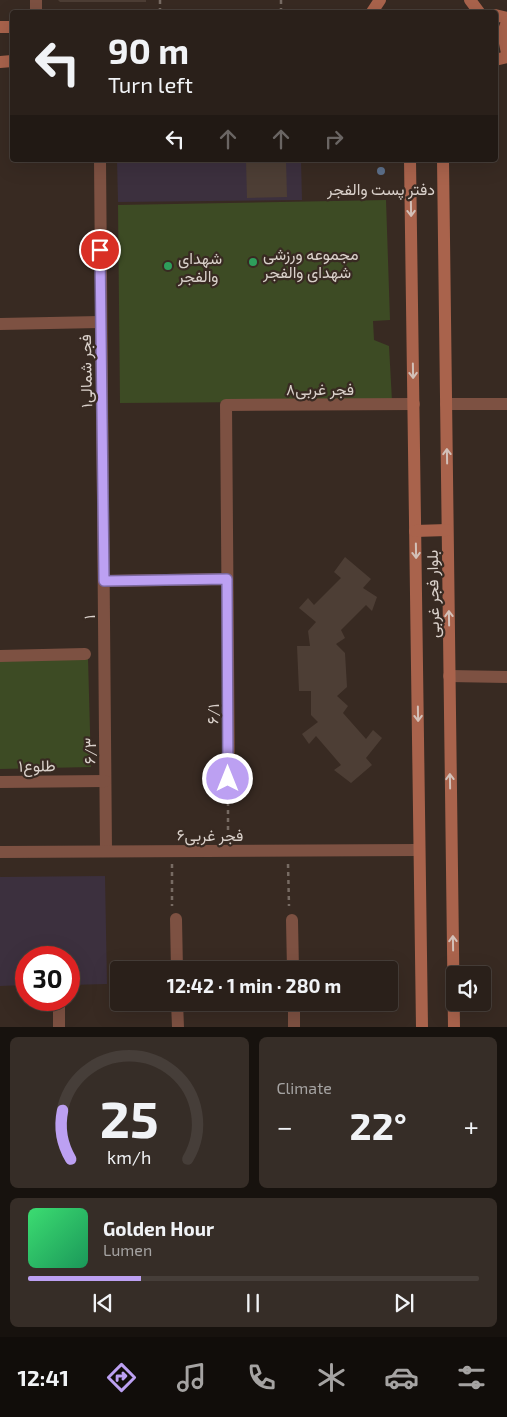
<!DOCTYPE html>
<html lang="en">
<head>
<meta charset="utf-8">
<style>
  body { margin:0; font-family:"Exo 2",Vazirmatn,sans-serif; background:#362d27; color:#f1f3f6; height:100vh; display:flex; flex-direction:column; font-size:19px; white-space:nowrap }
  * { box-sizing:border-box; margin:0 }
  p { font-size:16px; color:#a5a3a2 }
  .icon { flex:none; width:28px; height:28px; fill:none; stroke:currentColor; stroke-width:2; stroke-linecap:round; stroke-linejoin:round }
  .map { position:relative; height:1027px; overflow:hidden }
  .side { display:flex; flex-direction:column; gap:10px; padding:10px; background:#17120e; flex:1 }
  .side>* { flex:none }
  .guide { position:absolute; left:10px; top:10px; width:488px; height:152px; border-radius:5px; box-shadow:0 5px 20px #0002,0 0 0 1px #463e39; background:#2a201a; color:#f1f3f6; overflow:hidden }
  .tools { position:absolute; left:446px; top:966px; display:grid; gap:10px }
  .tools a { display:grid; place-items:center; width:45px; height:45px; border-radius:5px; background:#2a201a; box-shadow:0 5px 20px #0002,0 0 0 1px #463e39; font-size:25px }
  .speed { position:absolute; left:15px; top:946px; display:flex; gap:10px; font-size:25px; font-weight:700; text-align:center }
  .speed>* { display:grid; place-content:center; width:65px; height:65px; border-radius:50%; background:#2a201a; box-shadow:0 5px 20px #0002,0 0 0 1px #463e39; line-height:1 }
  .speed .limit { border:8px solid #d22; background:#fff; color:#111 }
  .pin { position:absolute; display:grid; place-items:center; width:42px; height:42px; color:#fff; margin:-21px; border:2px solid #fff; border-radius:50%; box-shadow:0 1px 5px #0007 }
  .me { position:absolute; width:55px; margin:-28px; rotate:0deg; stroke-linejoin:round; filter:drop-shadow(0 0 4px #0008) }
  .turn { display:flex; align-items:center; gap:18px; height:105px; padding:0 15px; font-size:22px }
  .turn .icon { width:65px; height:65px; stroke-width:2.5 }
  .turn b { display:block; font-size:35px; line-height:42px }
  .lanes { display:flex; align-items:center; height:48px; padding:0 15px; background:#0003; justify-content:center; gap:25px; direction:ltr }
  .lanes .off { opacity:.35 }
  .big { font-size:38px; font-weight:700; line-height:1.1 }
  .side .card { flex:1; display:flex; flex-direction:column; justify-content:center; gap:8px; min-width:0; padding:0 18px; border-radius:8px; background:#362d27 }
  .side .dial { align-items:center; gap:0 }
  .dial svg { height:130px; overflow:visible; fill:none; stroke:#463e39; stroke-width:7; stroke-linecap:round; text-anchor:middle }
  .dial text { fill:#f1f3f6; stroke:none }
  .song { display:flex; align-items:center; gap:15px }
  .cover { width:60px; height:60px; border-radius:8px; background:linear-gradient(135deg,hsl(140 70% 55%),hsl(150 70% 35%)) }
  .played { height:5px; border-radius:2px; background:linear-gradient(90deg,#bca0f2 25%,#463e39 25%) }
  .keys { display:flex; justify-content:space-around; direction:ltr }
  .heat { display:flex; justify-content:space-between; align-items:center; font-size:28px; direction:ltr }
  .side .tiles { flex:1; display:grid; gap:10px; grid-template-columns:1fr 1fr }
  .card:last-child { grid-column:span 2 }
  .trip { position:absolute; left:110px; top:961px; width:288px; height:50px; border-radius:5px; background:#2a201a; box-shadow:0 5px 20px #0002,0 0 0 1px #463e39; font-weight:700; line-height:50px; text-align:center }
  .menu { display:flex; height:80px; justify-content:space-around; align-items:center; background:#110d0a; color:#a5a3a2 }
  .menu .icon { width:35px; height:35px }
  .menu .current { color:#bca0f2 }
  .menu b { font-size:22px; color:#f1f3f6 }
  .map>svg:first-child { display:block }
</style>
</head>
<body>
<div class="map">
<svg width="507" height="1027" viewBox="0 0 507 1027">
  <rect width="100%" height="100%" fill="#382a22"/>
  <!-- education -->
  <g fill="#3c303e">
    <path d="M117,160H301L302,200L118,202Z"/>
    <path d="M105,876L107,984L69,985V958H26V985L0,986V877Z"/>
  </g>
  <!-- green -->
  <g fill="#3d4b24">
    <path d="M386,200L390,320L373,321L374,340L389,346L392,401L120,403L118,205Z"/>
    <path d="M88,658L91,767L0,769V661Z"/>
  </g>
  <!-- building -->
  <g fill="#4d3e35">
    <path d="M58,0H146V2H60Z"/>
    <path d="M246,160H286L287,197L247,198Z"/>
    <path d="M345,557L371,579L363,588L377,597L372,611L366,605L341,630L345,638L336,644L345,653L347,687L337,696L348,706L343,713L366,739L373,730L382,738L366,758L372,765L351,783L334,770L341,765L316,736L309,744L302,734L318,722L311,715V691H299L297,646H310L308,631L316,622L299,608L308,598L314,605L341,578L334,572Z"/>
  </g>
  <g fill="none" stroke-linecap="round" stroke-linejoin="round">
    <!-- path -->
    <g stroke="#776b63" stroke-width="2.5" stroke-dasharray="4 4" stroke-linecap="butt">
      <path d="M160,0V12"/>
      <path d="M281,0V12"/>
      <path d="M228,838V791"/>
      <path d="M172,864V906"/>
      <path d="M288,864L289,906"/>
    </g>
    <!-- minor -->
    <g stroke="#7d5142" stroke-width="12">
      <path d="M36,0V12"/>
      <path d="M100,160L106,850"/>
      <path d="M0,324L100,322"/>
      <path d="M446,404H507"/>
      <path d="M104,581L227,579"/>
      <path d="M0,656L85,654"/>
      <path d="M449,676L507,677"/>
      <path d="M229,779L226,405L414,404"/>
      <path d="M0,782L105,781"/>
      <path d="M0,852L419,850"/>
      <path d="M176,919L177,970"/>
      <path d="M292,920L293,970"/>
      <path d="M59,1000V1027"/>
      <path d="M177,1002L178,1027"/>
      <path d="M294,1002V1027"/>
    </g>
    <!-- secondary -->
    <g stroke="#a9634c" stroke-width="12">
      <path d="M470,0L479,12"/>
      <path d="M372,12L380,0"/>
      <path d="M495,15L507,18"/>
      <path d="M507,22L503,33L507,53"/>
      <path d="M0,27H12"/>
      <path d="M495,60L507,57"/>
      <path d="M0,62L12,61"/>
      <path d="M410,160L422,1027"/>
      <path d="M443,160L454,1027"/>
      <path d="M415,531L447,530"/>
    </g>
  </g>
  <!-- one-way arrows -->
  <defs><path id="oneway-shaft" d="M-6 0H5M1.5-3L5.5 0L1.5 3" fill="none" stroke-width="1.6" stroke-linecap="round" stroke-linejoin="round" transform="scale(1.25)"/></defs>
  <g stroke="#d3c0b8">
    <use href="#oneway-shaft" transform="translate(411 209) rotate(89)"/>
    <use href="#oneway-shaft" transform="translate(413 371) rotate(89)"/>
    <use href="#oneway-shaft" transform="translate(447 456) rotate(-91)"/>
    <use href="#oneway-shaft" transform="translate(416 551) rotate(89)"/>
    <use href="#oneway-shaft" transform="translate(449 618) rotate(-91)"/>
    <use href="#oneway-shaft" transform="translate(418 714) rotate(89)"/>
    <use href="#oneway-shaft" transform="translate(450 781) rotate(-91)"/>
    <use href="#oneway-shaft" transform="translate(453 943) rotate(-91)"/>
  </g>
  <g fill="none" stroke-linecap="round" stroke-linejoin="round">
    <!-- route casing -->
    <g stroke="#7a689d" stroke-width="12">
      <path id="route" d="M100,250L104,581L227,579L228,779"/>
    </g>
    <!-- route -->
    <use href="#route" stroke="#bca0f2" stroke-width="9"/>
  </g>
  <!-- markers -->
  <circle fill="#5c6f8a" stroke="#382a22" stroke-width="2" cx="381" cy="171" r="5"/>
  <g fill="#2e9e5b" stroke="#382a22" stroke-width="2">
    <circle cx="253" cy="262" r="5"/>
    <circle cx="168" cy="266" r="5"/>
  </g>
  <g text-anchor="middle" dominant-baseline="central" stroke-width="4.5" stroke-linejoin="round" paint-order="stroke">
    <!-- poi labels -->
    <g font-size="16" fill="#dad1cb" stroke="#382a22" text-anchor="start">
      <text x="381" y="188" text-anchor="middle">دفتر پست والفجر</text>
      <text x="263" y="253">مجموعه ورزشی<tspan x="263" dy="18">شهدای والفجر</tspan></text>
      <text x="178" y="257">شهدای<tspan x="178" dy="18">والفجر</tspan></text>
    </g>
    <!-- street labels -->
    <g font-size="16" fill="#dad1cb" stroke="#382a22">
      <text transform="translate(85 371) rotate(-91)">فجر شمالی۱</text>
      <text x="320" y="388">فجر غربی۸</text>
      <text transform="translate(432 594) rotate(-91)">بلوار فجر غربی</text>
      <text transform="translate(88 617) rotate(-90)">۱</text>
      <text transform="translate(212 714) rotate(-90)">۶/۱</text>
      <text transform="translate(89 751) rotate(-90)">۶/۳</text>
      <text transform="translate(37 765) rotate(-1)">طلوع۱</text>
      <text x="210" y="834">فجر غربی۶</text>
    </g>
  </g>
</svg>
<div class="tools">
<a><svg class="icon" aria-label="sound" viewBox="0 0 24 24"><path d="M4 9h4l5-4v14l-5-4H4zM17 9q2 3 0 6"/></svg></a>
</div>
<div class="speed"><div class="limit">30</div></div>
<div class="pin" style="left:100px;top:250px;background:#d93025"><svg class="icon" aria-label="arrive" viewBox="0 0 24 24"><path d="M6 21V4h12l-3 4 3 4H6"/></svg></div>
<svg class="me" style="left:228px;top:779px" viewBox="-20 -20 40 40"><circle r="17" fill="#bca0f2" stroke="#fff" stroke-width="3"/><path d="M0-11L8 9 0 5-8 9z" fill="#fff"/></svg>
<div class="trip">12:42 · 1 min · 280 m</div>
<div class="guide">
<div class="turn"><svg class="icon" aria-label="left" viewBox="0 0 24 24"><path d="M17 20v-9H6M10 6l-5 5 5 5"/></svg><div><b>90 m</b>Turn left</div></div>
<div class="lanes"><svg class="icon" aria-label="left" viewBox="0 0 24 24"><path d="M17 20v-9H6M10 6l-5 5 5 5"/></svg><svg class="icon off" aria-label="ahead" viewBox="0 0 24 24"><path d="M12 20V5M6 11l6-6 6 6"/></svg><svg class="icon off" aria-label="ahead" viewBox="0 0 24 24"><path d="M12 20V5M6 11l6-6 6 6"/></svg><svg class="icon off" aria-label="right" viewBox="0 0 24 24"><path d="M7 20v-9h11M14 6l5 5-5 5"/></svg></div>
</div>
</div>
<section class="side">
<div class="tiles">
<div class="card dial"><svg viewBox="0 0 100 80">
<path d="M14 69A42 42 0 1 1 86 69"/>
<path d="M14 69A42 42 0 0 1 9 39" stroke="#bca0f2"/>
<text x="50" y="56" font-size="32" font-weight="700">25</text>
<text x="50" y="72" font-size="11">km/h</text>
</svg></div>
<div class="card"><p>Climate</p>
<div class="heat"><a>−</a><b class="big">22°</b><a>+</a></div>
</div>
<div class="card">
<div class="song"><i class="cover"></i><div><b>Golden Hour</b><p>Lumen</p></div></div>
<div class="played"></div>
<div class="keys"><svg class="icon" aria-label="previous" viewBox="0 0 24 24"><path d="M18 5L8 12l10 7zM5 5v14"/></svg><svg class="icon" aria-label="pause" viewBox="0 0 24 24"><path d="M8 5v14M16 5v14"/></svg><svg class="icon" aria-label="next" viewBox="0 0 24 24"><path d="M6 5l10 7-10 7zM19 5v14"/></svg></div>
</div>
</div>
</section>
<nav class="menu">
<b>12:41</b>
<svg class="icon current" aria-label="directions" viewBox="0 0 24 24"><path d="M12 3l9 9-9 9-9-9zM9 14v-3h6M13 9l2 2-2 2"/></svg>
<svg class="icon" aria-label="music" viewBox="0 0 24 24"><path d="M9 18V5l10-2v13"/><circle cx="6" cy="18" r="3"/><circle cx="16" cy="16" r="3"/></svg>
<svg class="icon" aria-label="phone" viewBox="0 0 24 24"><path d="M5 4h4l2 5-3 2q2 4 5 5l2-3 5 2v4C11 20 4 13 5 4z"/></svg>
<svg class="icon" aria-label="climate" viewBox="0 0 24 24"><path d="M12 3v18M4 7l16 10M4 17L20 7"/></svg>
<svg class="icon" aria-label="car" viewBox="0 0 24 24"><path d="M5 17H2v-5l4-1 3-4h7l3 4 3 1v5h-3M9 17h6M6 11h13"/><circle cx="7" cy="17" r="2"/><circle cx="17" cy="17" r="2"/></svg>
<svg class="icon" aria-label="filters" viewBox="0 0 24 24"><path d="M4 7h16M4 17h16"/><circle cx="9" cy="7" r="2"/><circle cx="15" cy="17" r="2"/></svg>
</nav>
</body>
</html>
